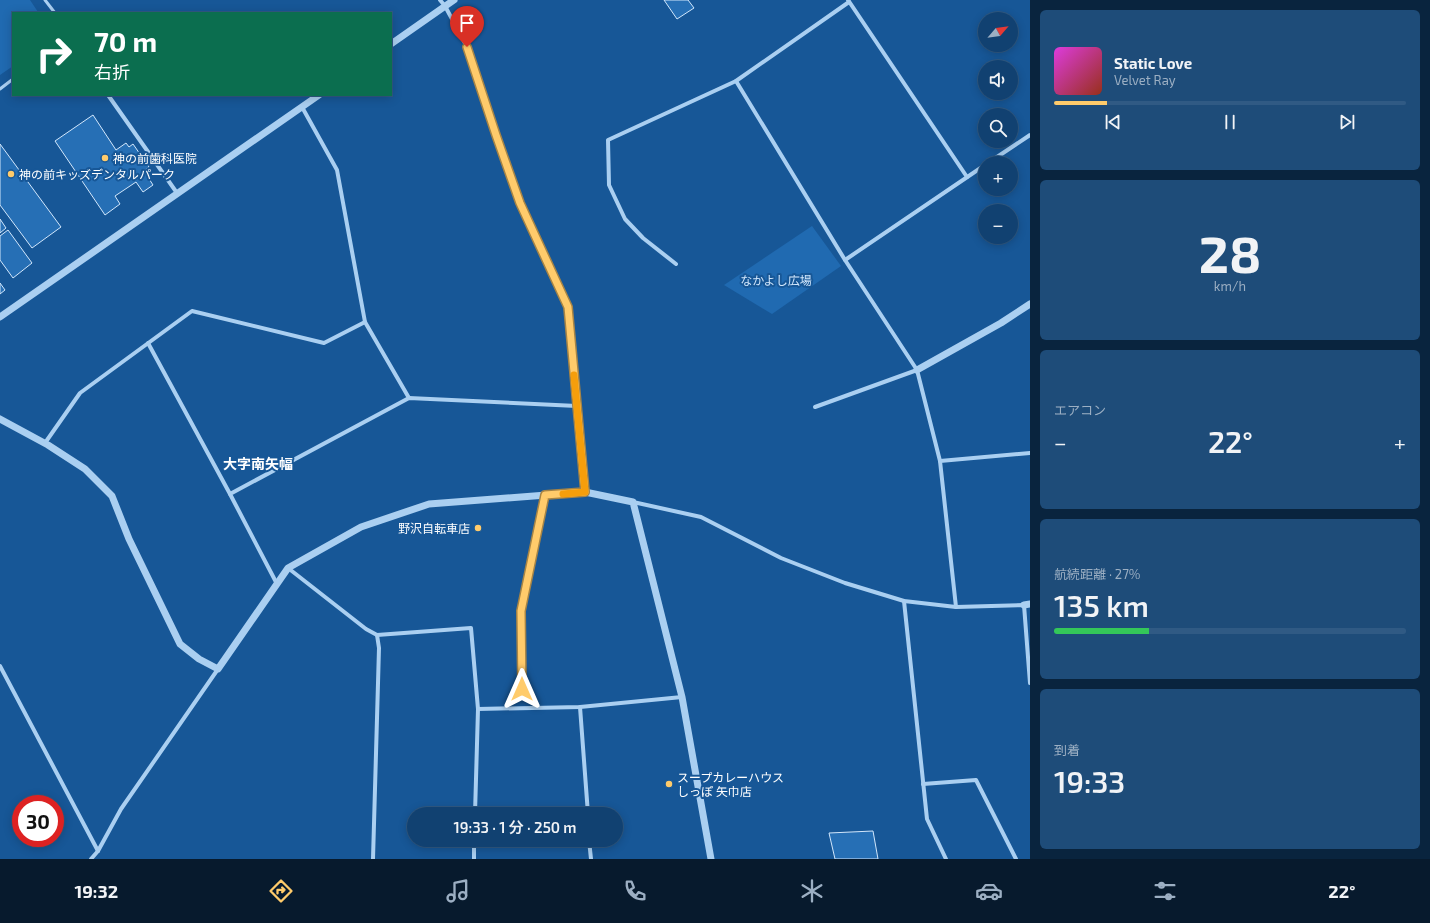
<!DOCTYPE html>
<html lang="ja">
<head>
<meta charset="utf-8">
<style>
  body { margin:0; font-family:"Exo 2","Noto Sans JP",sans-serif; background:#1e4c79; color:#f1f3f6; height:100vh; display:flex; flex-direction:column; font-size:15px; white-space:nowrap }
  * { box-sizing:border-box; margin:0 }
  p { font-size:13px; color:#9cafc3 }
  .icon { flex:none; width:22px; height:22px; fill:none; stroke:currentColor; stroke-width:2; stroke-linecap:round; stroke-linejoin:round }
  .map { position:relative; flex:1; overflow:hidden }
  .sheet { display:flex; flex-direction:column; gap:10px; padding:10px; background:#09243e; width:400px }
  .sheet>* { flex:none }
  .hud { position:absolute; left:12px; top:12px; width:380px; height:84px; border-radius:0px; box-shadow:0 2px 10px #0003,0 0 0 1px #305a84; background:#0b6e4f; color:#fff; overflow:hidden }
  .needle { width:26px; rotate:62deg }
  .controls { position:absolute; left:978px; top:12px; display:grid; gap:8px }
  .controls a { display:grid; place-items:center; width:40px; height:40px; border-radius:50%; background:#114171; box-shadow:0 2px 10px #0003,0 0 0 1px #305a84; font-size:20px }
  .speed { position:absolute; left:12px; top:795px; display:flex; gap:8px; font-size:20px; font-weight:700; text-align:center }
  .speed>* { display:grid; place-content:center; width:52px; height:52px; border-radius:50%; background:#114171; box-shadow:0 2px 10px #0003,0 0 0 1px #305a84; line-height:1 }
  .speed .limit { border:6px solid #d22; background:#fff; color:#111 }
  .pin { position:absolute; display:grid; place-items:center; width:34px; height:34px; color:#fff; margin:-41px -17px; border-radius:50% 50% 50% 0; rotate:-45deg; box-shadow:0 0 4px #0007 }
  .pin .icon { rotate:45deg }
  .me { position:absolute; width:44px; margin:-22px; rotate:0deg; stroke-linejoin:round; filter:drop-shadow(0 0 3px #0008) }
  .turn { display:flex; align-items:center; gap:14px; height:84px; padding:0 16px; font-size:18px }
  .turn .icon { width:52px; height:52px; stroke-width:2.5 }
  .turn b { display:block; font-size:28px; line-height:34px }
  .big { font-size:30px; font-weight:600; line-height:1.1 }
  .sheet .tile { flex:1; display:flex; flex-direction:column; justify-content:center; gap:6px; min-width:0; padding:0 14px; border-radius:6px; background:#1e4c79 }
  .sheet .dial { align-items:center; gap:0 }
  .dial b { font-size:52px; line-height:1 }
  .song { display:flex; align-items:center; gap:12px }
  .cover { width:48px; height:48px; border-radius:6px; background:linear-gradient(135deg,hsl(300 70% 55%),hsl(10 70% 35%)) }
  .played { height:4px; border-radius:2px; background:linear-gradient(90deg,#ffcb6b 15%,#305a84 15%) }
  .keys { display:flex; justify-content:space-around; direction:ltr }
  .heat { display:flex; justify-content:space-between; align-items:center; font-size:22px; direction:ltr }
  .charge { height:6px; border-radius:3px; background:linear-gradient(90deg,#34c759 27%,#305a84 0) }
  .trip { position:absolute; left:407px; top:807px; width:216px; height:40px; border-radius:20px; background:#114171; box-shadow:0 2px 10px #0003,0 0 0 1px #305a84; font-weight:600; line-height:40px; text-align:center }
  .dock { display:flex; height:64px; justify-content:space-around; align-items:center; background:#071a2d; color:#9cafc3 }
  .dock .icon { width:28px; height:28px }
  .dock .active { color:#ffcb6b }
  .dock b { font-size:18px; color:#f1f3f6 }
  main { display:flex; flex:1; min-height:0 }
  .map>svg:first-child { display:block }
</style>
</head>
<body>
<main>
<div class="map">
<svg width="1030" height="859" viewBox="0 0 1030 859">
  <rect width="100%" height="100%" fill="#175797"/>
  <!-- green -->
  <g fill="#206ab1">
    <path d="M0,0H30L38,12L13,13V66L0,75Z"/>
    <path d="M812,226L841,266L772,314L724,285Z"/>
  </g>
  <!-- building -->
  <g fill="#266fb5" stroke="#d2e7fc">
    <path d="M664,0H688L694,8L677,19Z"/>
    <path d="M93,115L116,150L126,143L129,147L133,144L149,167L144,171L153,185L143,192L136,182L115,196L120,204L105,215L55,141Z"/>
    <path d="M0,144L61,227L32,248L0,205Z"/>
    <path d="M0,219L6,228L0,233Z"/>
    <path d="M8,230L32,263L13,278L0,260V236Z"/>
    <path d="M0,283L5,290L0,294Z"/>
    <path d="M873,831L878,859H835L829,833Z"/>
  </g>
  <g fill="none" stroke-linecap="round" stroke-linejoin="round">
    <!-- service -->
    <g stroke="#aacff1" stroke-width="3">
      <path d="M45,0L55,13"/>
      <path d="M0,89L13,79"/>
    </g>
    <!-- minor -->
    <g stroke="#aacff1" stroke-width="4">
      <path d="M440,0L445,6L467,47L496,135L520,203L568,307L585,492"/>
      <path d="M848,0L967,177"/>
      <path d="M736,81L845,260L917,370L940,461L956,607"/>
      <path d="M108,95L177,193"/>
      <path d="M302,107L337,170L365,322L409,398"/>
      <path d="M988,163L1030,135"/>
      <path d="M845,260L985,165"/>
      <path d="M676,264L643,238L625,219L609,185L608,140L736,81L849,2"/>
      <path d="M148,343L230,494"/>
      <path d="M815,407L917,370"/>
      <path d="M45,443L80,393L192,311L324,343L365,322"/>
      <path d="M940,461L1030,453"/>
      <path d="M633,502L701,517L781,558L845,583L904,601L956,607L1024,605L1030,683"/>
      <path d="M288,568L366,629L377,635L471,628L478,709L475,814"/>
      <path d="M277,584L230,494L409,398L577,406"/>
      <path d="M904,601L927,819L946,859"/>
      <path d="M0,666L98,851"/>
      <path d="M521,689V611L545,495"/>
      <path d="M580,707L588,814"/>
      <path d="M478,709L580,707L682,697"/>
      <path d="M923,784L976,780L1016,859"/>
      <path d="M589,840L591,859"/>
      <path d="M91,859L98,851L121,809L218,669"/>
      <path d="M373,859L379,648L377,635"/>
      <path d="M474,859V840"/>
    </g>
    <!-- tertiary -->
    <g stroke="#aacff1" stroke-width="7">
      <path d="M391,44L454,0"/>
      <path d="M0,317L319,95"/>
      <path d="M917,370L1001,323L1030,304"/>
      <path d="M0,419L48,445L85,469L112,496L129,539L180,644L199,659L218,669L288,568L361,527L429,504L585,492L633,502L682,697L711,859"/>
      <path d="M1024,605L1030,604"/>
    </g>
  </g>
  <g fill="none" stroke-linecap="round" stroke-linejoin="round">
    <!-- route casing -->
    <g stroke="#a68446" stroke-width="10">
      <path id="route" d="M467,47L496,135L520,203L568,307L585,492L545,495L521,611L522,689"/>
    </g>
    <!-- route -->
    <use href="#route" stroke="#ffcb6b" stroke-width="7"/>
    <!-- slow -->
    <path stroke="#f59e0b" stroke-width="7" d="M563,494L585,492L574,375"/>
  </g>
  <!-- markers -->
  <g fill="#ffcb6b" stroke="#175797" stroke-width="1.5">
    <circle cx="105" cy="158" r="4"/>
    <circle cx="11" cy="174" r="4"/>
    <circle cx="478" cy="528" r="4"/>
    <circle cx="669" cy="784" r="4"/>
  </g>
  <g text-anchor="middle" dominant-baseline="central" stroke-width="4" stroke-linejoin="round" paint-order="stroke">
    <!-- poi labels -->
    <g font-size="12" fill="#fff" stroke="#175797" text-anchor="start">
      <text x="113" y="158">神の前歯科医院</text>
      <text x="19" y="174">神の前キッズデンタルパーク</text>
      <text x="470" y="528" text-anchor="end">野沢自転車店</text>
      <text x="677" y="777">スープカレーハウス<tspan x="677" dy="14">しっぽ 矢巾店</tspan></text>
    </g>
    <!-- park labels -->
    <g font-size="12" fill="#d2e7fc" stroke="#175797">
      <text x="776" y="280">なかよし広場</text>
    </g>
    <!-- quarter labels -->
    <g font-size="14" font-weight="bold" fill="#fff" stroke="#175797">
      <text x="258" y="463">大字南矢幅</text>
    </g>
  </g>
</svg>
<div class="controls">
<a><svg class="needle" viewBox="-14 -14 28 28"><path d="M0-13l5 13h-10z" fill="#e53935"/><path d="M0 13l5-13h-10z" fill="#9cafc3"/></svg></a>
<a><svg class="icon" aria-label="sound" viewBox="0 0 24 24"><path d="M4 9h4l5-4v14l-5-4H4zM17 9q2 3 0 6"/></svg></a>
<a><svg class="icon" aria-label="search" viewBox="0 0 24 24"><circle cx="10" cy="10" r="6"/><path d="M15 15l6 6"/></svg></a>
<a>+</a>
<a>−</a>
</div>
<div class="speed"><div class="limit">30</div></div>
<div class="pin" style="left:467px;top:47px;background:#d93025"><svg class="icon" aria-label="arrive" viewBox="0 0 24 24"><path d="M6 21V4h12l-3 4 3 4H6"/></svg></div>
<svg class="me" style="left:522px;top:689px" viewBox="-20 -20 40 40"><path d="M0-17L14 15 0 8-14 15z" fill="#ffcb6b" stroke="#fff" stroke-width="4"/></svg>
<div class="trip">19:33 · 1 分 · 250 m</div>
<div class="hud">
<div class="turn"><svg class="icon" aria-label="right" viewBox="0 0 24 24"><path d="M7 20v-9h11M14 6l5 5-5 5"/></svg><div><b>70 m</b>右折</div></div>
</div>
</div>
<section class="sheet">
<div class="tile">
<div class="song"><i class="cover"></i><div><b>Static Love</b><p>Velvet Ray</p></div></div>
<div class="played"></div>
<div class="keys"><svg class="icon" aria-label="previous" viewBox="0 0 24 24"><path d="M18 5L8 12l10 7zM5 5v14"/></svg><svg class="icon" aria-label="pause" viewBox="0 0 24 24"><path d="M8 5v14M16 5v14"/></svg><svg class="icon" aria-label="next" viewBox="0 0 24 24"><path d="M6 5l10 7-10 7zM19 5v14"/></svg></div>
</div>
<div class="tile dial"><b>28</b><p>km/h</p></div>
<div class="tile"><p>エアコン</p>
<div class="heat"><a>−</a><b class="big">22°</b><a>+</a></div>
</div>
<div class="tile"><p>航続距離 · 27%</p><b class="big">135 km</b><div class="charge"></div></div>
<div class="tile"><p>到着</p><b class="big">19:33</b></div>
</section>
</main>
<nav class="dock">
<b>19:32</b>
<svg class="icon active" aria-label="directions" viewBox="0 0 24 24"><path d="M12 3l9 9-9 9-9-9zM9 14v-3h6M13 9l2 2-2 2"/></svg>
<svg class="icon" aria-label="music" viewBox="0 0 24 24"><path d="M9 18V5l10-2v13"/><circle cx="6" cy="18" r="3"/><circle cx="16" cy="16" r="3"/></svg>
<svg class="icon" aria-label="phone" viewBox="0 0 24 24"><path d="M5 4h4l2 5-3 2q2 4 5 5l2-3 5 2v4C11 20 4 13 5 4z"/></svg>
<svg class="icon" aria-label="climate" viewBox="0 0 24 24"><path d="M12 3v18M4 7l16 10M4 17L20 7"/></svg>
<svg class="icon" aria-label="car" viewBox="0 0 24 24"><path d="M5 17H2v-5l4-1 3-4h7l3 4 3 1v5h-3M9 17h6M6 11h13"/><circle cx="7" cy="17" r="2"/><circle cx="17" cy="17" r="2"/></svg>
<svg class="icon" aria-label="filters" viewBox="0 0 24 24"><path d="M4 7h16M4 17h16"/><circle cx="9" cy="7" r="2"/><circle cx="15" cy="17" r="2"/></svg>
<b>22°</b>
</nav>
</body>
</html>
